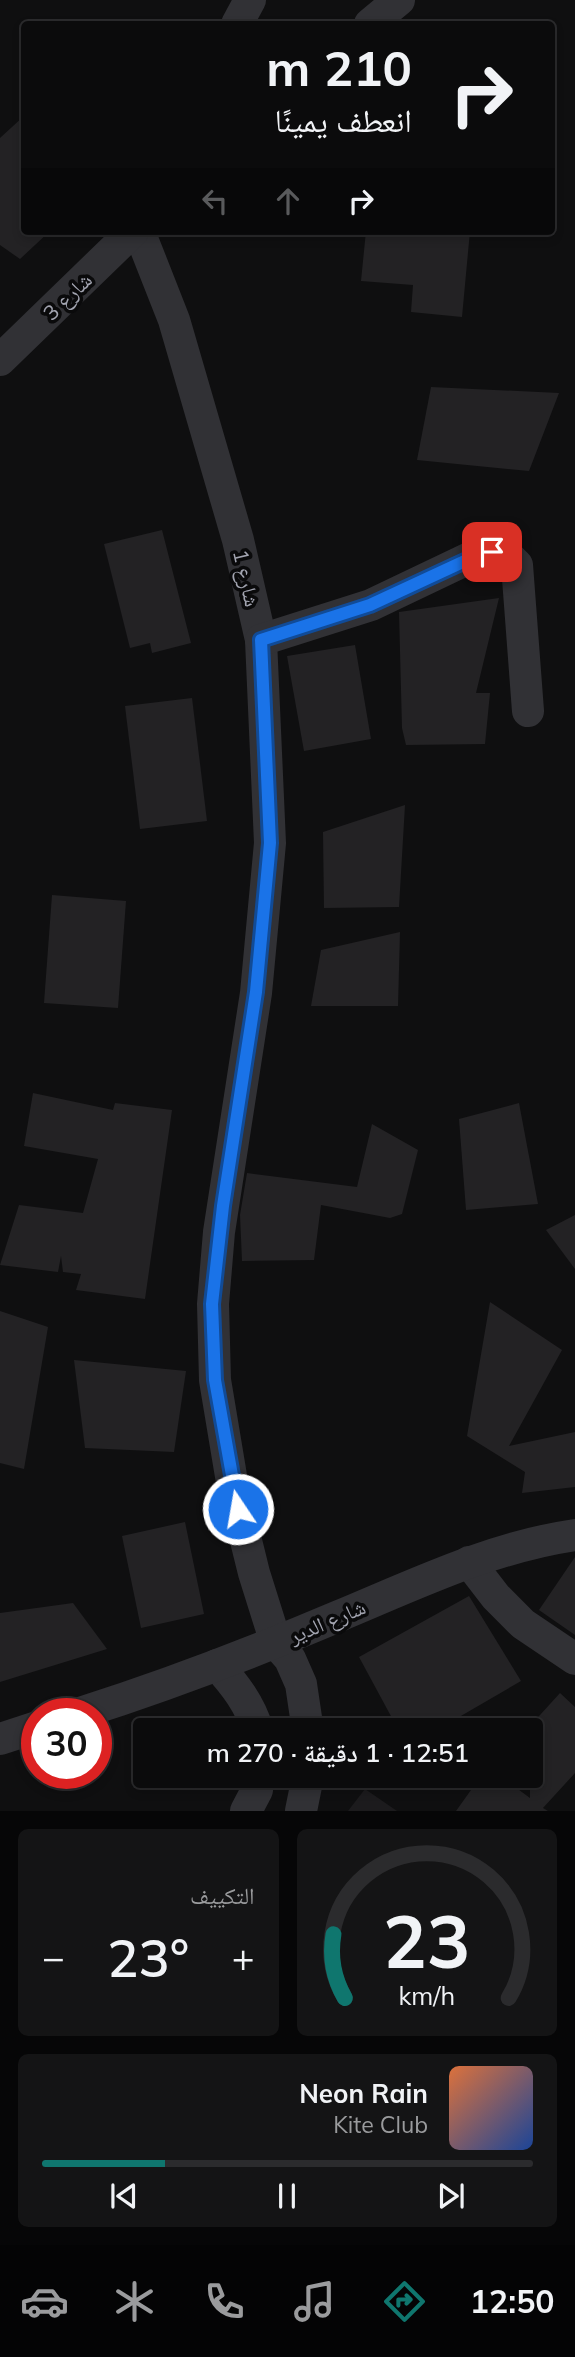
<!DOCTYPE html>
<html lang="ar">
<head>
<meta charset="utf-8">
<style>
  body { margin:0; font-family:Mulish,"Noto Naskh Arabic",sans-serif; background:#141415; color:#f1f3f6; direction:rtl; height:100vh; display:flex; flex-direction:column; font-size:26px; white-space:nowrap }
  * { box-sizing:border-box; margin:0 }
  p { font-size:23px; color:#9a9b9d }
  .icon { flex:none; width:38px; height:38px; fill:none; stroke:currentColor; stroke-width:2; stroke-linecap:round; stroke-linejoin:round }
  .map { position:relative; height:1811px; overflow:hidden; direction:ltr }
  .sheet { display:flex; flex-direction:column; gap:18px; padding:18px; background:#060607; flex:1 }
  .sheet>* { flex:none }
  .guide { position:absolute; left:21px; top:21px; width:534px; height:214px; border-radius:7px; box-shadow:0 4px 10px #0003,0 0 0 2px #2b2b2d; direction:rtl; background:#0b0b0c; color:#f1f3f6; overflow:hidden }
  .speed { position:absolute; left:21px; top:1698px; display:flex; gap:14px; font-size:35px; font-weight:700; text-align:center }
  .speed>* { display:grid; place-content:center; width:91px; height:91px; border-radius:50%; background:#0b0b0c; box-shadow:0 4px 10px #0003,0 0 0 2px #2b2b2d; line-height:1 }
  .speed .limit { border:10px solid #d22; background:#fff; color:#111 }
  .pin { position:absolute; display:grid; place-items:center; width:60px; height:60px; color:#fff; margin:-30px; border-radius:14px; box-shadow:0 4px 10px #0006 }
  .me { position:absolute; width:77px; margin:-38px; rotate:348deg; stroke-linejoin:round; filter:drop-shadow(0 0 5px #0008) }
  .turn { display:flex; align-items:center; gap:24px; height:147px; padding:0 28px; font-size:32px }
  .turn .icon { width:91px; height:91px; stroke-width:2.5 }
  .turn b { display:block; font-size:49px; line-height:60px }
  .lanes { display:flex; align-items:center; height:66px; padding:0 28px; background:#0003; justify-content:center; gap:35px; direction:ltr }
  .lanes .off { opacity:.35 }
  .big { font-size:52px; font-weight:600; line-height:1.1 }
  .sheet .card { flex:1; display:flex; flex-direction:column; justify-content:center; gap:10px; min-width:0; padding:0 24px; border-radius:10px; background:#141415 }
  .sheet .dial { align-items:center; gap:0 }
  .dial svg { height:182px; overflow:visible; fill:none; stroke:#2b2b2d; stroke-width:7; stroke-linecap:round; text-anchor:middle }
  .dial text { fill:#f1f3f6; stroke:none }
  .song { display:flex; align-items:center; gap:21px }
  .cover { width:84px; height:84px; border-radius:10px; background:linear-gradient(135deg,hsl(20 70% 55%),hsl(220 70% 35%)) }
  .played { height:7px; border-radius:4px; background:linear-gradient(90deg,#0f766e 25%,#2b2b2d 25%) }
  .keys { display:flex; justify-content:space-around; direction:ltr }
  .heat { display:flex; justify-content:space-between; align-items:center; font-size:38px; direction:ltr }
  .sheet .tiles { flex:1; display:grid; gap:18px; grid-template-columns:1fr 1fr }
  .card:last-child { grid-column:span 2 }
  .trip { position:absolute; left:133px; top:1718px; width:410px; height:70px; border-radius:7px; background:#0b0b0c; box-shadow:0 4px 10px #0003,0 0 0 2px #2b2b2d; font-weight:600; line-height:70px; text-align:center; direction:rtl }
  .dock { display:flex; height:112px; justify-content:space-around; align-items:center; background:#040405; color:#9a9b9d }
  .dock .icon { width:49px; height:49px }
  .dock .active { color:#0f766e }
  .dock b { font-size:32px; color:#f1f3f6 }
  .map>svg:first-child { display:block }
</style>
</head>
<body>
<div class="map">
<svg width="575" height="1811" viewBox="0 0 575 1811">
  <rect width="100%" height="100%" fill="#0f0f10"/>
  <!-- built -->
  <path fill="#1c1b1d" d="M365,1789L397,1811H348Z"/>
  <!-- building -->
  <g fill="#232224">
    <path d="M24,116V231H50L20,259L0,245V138Z"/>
    <path d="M366,231L391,234V231H470L462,317L411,312L413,285L361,281Z"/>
    <path d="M431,387L559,393L529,471L417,460Z"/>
    <path d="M162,530L191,643L152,653L150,643L130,648L104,544Z"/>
    <path d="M499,598L476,693H490L485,744L406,745L402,728L399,612Z"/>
    <path d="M355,645L371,739L304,751L287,656Z"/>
    <path d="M192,698L207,821L140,829L125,706Z"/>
    <path d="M405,805L399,907L324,908L323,832Z"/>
    <path d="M52,895L126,901L118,1008L44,1003Z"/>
    <path d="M400,932L398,1006H311L321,950Z"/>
    <path d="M33,1093L113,1110L115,1103L172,1110L145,1299L76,1290L81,1274L63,1272L61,1256L58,1272L0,1265L19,1205L83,1213L98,1159L24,1146Z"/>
    <path d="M519,1103L538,1204L466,1210L459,1119Z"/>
    <path d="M372,1124L418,1150L402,1214L390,1218L321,1205L314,1260L242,1261L240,1215L247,1173L357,1187Z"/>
    <path d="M575,1215V1269L546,1230Z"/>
    <path d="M490,1302L562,1350L509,1446L575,1432V1487L522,1493L525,1472L467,1436Z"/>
    <path d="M0,1311L48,1327L24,1469L0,1463Z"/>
    <path d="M74,1360L186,1371L174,1452L85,1448Z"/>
    <path d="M185,1522L204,1614L141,1628L122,1536Z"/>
    <path d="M575,1557V1635L539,1610Z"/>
    <path d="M469,1596L521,1681L435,1731H399L359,1657Z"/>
    <path d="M73,1603L107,1649L0,1682V1613Z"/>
    <path d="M560,1693L575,1707V1773L543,1808L548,1811H456L481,1776H500L530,1798V1726Z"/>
  </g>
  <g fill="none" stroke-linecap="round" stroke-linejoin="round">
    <!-- minor -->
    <g stroke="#313135" stroke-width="32">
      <path d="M237,24L250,0"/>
      <path d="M370,24L399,0"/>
      <path d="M139,231L174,320L238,540L261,640L270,843L256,993L219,1232L213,1304L215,1380L233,1488L254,1573L276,1643L290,1659L301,1684L308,1731"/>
      <path d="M0,360L133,231"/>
      <path d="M261,640L371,605L480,553L506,554L517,565L528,711"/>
      <path d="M469,1562L496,1597L523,1624L575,1659"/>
      <path d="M217,1665C235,1685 250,1704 258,1731"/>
      <path d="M80,1713C168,1685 254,1652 339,1616C416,1584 492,1547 575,1535"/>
      <path d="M0,1739L37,1727"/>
      <path d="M246,1811L257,1790L258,1776"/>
      <path d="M301,1811L308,1776"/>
    </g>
  </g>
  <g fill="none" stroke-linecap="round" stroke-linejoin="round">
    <!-- route casing -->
    <g stroke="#114b97" stroke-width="18">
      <path id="route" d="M238,1509L215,1380L212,1304L223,1206L256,992L270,843L261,640L370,605L480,554L492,552"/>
    </g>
    <!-- route -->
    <use href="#route" stroke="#1a73e8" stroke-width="12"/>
  </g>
  <g text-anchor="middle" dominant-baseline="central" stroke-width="7" stroke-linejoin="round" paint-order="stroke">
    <!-- street labels -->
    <g font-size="21" fill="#a2a4b0" stroke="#0a0a0b">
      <text transform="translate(67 296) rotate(-44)">شارع 3</text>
      <text transform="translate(247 578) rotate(77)">شارع 1</text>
      <text transform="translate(327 1621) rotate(-23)">شارع الدير</text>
    </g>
  </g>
</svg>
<div class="speed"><div class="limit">30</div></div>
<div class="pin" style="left:492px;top:552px;background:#d93025"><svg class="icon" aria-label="arrive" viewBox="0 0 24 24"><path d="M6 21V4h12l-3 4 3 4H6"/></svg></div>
<svg class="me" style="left:238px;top:1509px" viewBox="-20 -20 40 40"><circle r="17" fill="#1a73e8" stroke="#fff" stroke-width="3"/><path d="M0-11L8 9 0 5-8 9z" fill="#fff"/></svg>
<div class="trip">12:51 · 1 دقيقة · 270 m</div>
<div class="guide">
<div class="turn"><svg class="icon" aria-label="right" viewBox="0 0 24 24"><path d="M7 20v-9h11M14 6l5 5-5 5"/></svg><div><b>210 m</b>انعطف يمينًا</div></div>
<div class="lanes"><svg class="icon off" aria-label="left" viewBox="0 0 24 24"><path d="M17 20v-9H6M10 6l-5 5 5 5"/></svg><svg class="icon off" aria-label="ahead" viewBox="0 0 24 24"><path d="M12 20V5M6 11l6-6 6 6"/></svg><svg class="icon" aria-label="right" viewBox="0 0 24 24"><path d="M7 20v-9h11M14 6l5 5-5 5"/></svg></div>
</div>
</div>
<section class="sheet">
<div class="tiles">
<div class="card dial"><svg viewBox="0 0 100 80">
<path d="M14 69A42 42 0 1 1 86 69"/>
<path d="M14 69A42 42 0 0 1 9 41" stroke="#0f766e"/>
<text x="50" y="56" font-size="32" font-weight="700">23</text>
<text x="50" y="72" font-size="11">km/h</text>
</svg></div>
<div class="card"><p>التكييف</p>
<div class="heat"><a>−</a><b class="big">23°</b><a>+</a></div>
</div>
<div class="card">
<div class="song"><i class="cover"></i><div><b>Neon Rain</b><p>Kite Club</p></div></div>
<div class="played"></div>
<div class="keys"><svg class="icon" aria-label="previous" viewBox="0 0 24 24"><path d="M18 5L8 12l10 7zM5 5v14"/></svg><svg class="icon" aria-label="pause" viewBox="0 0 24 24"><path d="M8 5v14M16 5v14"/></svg><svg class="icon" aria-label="next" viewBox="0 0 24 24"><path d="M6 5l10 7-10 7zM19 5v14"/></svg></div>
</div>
</div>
</section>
<nav class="dock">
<b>12:50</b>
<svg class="icon active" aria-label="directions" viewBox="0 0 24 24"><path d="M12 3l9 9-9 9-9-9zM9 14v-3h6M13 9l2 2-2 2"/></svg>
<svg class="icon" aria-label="music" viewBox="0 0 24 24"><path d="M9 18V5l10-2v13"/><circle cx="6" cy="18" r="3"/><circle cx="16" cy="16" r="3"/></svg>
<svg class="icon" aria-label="phone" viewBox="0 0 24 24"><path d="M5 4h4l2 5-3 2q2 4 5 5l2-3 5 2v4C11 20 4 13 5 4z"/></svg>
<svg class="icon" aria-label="climate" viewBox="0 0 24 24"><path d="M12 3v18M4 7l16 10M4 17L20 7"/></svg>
<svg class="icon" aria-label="car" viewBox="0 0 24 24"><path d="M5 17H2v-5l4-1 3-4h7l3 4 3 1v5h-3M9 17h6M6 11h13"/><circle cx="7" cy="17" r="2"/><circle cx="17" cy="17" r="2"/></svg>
</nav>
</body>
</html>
